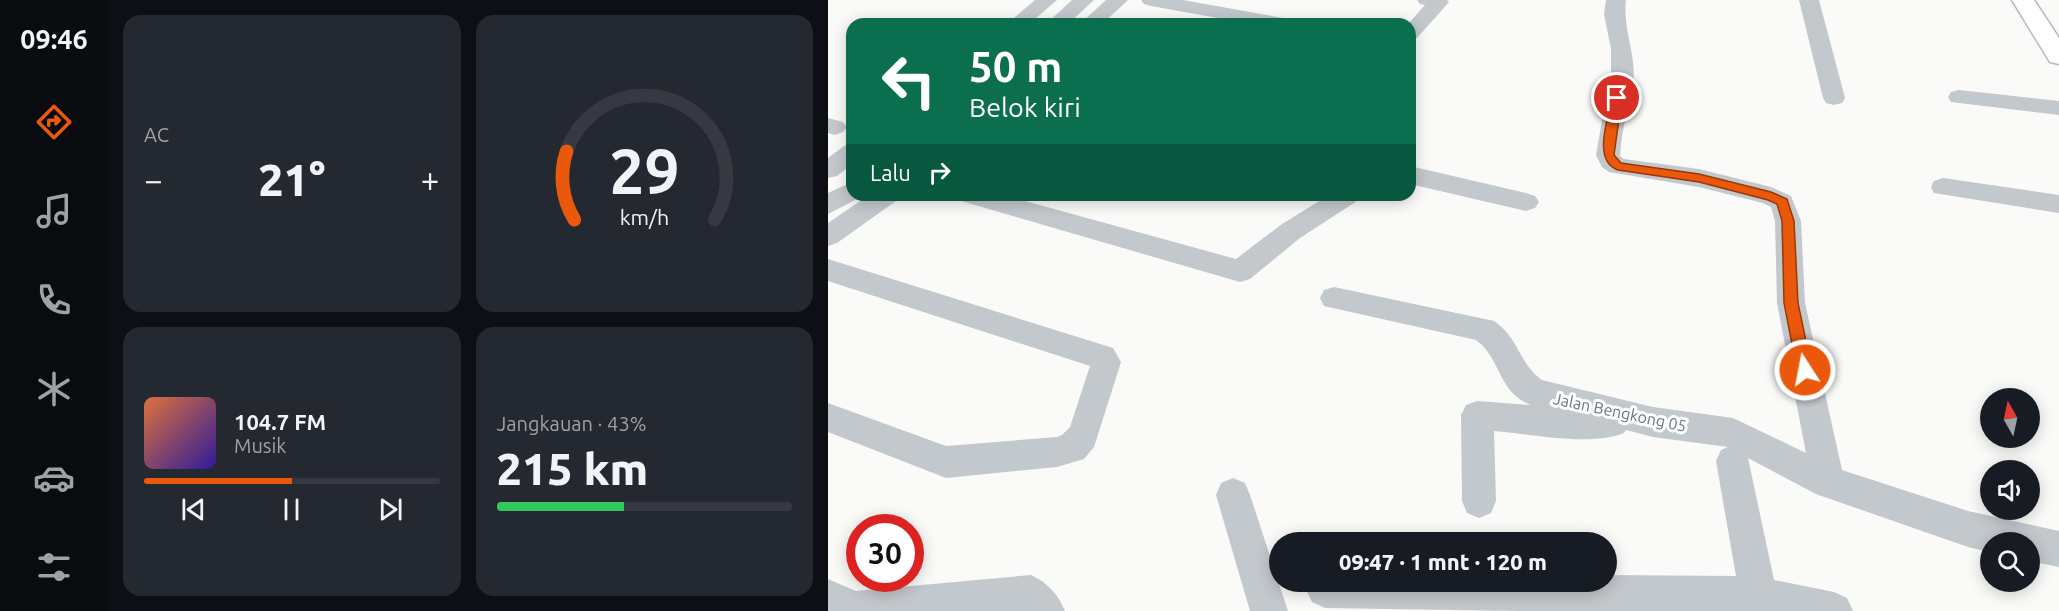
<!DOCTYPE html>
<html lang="id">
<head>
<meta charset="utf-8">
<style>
  body { margin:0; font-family:Ubuntu,sans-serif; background:#242831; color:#f1f3f6; height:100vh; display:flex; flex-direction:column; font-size:22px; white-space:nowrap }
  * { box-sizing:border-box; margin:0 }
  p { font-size:20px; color:#9ea1a6 }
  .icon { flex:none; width:33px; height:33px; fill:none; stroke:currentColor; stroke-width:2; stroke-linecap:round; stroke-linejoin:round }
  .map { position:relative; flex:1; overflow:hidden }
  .sheet { display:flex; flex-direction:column; gap:15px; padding:15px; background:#0d0f14; width:720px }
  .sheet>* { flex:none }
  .hud { position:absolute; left:18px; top:18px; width:570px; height:183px; border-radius:18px; box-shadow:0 3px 15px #0003; background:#0b6e4f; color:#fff; overflow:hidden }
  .needle { width:39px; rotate:351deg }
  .fabs { position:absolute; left:1152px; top:388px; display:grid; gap:12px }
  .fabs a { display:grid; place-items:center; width:60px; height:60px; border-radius:50%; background:#171b24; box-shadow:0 3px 15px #0003; font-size:30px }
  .speed { position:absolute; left:18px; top:514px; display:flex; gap:12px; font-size:30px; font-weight:700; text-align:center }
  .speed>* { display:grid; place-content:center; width:78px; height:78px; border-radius:50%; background:#171b24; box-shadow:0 3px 15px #0003; line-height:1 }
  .speed .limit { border:9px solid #d22; background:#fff; color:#111 }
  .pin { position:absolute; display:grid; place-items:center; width:51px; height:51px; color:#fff; margin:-26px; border:3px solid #fff; border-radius:50%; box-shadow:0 2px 6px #0007 }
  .me { position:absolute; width:66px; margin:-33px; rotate:349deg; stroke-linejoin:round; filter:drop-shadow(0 0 4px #0008) }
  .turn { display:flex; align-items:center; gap:21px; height:126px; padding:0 24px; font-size:27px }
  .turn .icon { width:78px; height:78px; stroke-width:2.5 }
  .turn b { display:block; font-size:42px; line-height:51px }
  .then { display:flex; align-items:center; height:57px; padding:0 24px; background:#0003; gap:12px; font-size:22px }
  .big { font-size:45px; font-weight:800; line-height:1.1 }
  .sheet .card { flex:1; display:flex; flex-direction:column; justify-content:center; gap:9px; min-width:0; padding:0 21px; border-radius:18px; background:#242831 }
  .sheet .dial { align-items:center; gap:0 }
  .dial svg { height:156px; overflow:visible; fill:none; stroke:#363941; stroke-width:7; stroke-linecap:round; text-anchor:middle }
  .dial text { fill:#f1f3f6; stroke:none }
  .song { display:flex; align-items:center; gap:18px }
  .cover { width:72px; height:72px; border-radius:9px; background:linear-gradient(135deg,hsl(20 70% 55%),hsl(250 70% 35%)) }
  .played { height:6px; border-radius:3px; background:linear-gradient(90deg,#ea580c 50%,#363941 50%) }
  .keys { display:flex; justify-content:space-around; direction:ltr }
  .heat { display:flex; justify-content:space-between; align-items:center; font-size:33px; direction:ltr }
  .charge { height:9px; border-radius:4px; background:linear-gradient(90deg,#34c759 43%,#363941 0) }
  .sheet .tiles { flex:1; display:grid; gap:15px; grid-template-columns:repeat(2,1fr) }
  .trip { position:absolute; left:441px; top:532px; width:348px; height:60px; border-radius:30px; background:#171b24; box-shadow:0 3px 15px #0003; font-weight:800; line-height:60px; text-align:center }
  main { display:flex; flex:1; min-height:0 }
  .menu { display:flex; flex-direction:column; width:108px; justify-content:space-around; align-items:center; background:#090b0e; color:#9ea1a6 }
  .menu .icon { width:42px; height:42px }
  .menu .on { color:#ea580c }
  .menu b { font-size:27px; color:#f1f3f6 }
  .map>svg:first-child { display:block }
</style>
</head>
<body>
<main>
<nav class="menu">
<b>09:46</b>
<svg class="icon on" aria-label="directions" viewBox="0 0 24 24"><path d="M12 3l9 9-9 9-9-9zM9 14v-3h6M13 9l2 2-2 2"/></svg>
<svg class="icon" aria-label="music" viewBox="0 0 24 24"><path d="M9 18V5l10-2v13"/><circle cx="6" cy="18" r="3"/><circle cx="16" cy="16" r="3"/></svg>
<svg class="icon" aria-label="phone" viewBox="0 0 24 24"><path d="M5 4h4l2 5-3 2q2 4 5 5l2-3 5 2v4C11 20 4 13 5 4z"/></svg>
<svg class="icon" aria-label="climate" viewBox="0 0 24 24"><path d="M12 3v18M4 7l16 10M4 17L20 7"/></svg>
<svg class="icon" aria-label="car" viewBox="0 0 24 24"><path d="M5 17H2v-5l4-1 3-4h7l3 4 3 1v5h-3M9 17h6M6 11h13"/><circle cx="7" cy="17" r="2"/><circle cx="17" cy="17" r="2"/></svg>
<svg class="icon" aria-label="filters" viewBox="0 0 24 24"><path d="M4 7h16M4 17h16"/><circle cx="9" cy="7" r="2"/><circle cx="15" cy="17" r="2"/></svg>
</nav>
<section class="sheet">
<div class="tiles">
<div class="card"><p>AC</p>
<div class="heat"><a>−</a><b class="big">21°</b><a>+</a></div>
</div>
<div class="card dial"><svg viewBox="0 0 100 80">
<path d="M14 69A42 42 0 1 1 86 69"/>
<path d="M14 69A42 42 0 0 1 10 34" stroke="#ea580c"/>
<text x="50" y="56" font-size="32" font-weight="700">29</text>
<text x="50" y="72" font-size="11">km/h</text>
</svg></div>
<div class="card">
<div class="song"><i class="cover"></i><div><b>104.7 FM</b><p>Musik</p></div></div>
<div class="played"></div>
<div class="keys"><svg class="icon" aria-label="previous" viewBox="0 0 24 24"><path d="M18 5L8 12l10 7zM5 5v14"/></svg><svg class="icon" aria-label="pause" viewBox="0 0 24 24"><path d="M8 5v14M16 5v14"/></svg><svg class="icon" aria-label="next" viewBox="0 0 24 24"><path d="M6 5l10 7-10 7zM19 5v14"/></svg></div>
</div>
<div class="card"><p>Jangkauan · 43%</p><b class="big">215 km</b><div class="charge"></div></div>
</div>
</section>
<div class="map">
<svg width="1231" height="611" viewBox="0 0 1231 611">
  <rect width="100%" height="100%" fill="#fafaf8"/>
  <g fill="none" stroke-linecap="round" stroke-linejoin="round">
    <!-- secondary casing -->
    <g stroke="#b3babf" stroke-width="3">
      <path id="secondary" d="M1184,0H1206L1231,38V64L1222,62Z"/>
    </g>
    <!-- street -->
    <g fill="#c3c8cc" fill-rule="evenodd">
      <path d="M207,0H229L201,24H179Z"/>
      <path d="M244,0H266L240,24H218Z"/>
      <path d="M278,0H300L274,24H252Z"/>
      <path d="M313,0H355L455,18L462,20L465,24H423L323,6L316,4Z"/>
      <path d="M589,0H619L621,2L589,38L582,40V24H580L597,5L592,4Z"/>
      <path d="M778,0H798C794,28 809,55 805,83C801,107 793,131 792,156L796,159L871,169L943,187L963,196L973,221L977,303L1014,470L1140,511L1231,531V567L1202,561V543H1162V552L1140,547L988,494L920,458L946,580L1006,592L1019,598L1025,611H688L497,608L484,602L478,589L481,582H778V575L908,576L888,461L893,450L900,447L825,437L798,430L796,433C761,447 704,434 666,431L668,501L663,513L651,518L639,513L634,501L633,415L638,405L649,401L703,405C669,392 674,359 648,340L496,306L492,298L496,290L506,287L666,321C692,339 689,361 714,380L825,407L905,418L978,453L949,303L947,221L943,207L935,203L871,187L781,172L774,167L768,155L778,98L783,82V49L776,14Z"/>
      <path d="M971,0H991L1017,98L1014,103L1006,105L998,103L995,98Z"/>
      <path d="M1131,90L1231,101V115L1123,102L1120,97L1123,92Z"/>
      <path d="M0,118L15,122L19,127L15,132L7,135L0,133Z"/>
      <path d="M24,144V164L9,176L0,178V158L16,146Z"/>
      <path d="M582,166L698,193L707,196L711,202L707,208L698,211L582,184Z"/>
      <path d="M1115,178L1231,195V213L1106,193L1103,187L1106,181Z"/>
      <path d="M24,182V195H34L33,197L0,214V193Z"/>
      <path d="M41,195H72L68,201L9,243L0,246V223Z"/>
      <path d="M129,195H175L408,259L454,224L501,195H533L529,201L472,238L422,279L412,282L133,201Z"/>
      <path d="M0,259L285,348L293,362L266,447L256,459L229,467L118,478L0,432V403L118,446L229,437L234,435L242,427L262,366L0,281Z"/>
      <path d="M405,478L417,483L422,495L460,611H422L388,495L393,483Z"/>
      <path d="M203,575C220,583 230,594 237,611H0V579L28,591Z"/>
    </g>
    <!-- secondary -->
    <use href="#secondary" fill="#fff" fill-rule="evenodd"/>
  </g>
  <!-- route -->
  <path fill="#ea580c" stroke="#983908" stroke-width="1.5" d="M789,95L794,98L786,155L793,163L871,174L943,192L959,199L966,221L970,303L984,370L982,375L977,377L972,375L969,370L956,303L954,221L949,204L940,200L871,182L790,170C764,161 780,119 784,98Z"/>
  <g text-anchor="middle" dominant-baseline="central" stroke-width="6" stroke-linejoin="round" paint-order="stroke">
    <!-- street labels -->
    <g font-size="16" fill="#657683" stroke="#fff">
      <text transform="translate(792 412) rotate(12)">Jalan Bengkong 05</text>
    </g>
  </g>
</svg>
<div class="fabs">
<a><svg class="needle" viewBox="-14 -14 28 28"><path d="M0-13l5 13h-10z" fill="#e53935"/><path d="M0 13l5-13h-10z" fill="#9ea1a6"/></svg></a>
<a><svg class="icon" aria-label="sound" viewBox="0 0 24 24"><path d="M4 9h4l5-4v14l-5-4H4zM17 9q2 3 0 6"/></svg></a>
<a><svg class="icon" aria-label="search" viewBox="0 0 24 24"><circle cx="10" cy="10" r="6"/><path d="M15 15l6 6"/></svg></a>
</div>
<div class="speed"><div class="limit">30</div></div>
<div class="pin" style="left:789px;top:98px;background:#d93025"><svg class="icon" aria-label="arrive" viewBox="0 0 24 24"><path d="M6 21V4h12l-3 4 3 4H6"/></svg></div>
<svg class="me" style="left:977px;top:370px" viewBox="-20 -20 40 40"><circle r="17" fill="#ea580c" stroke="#fff" stroke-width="3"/><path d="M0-11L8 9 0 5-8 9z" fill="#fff"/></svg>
<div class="trip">09:47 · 1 mnt · 120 m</div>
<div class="hud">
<div class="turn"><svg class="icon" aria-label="left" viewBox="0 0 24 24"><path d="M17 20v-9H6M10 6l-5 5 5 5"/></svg><div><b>50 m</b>Belok kiri</div></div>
<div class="then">Lalu<svg class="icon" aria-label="right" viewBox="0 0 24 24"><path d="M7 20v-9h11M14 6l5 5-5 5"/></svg></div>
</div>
</div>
</main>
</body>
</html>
